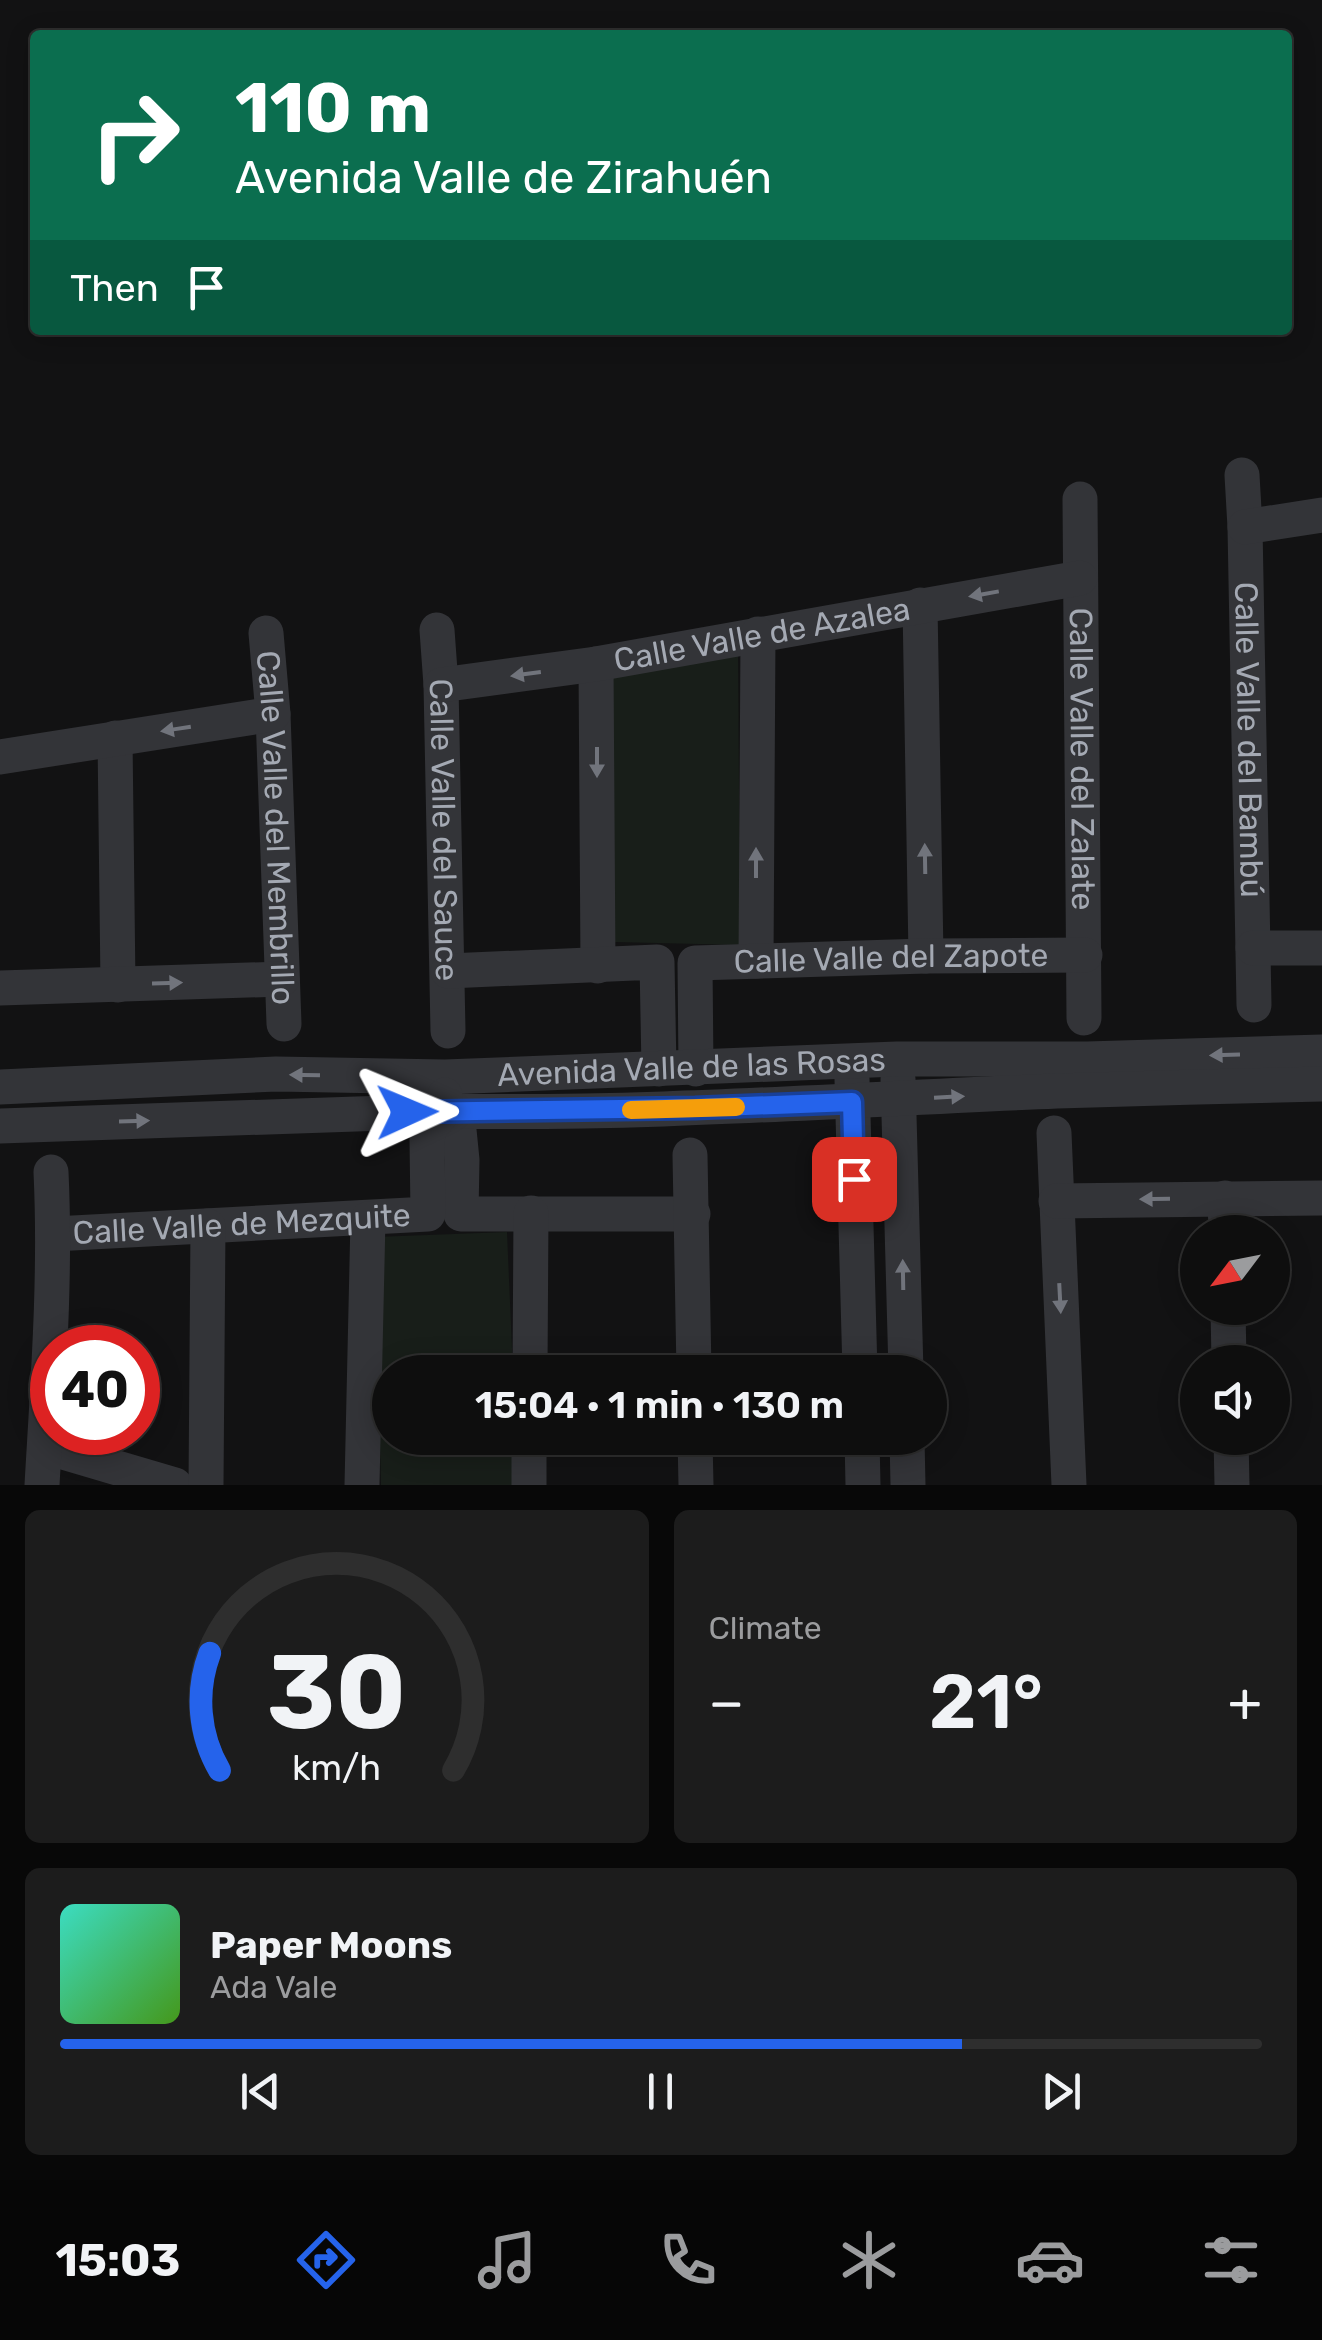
<!DOCTYPE html>
<html lang="en">
<head>
<meta charset="utf-8">
<style>
  body { margin:0; font-family:Rubik,sans-serif; background:#1c1c1c; color:#f1f3f6; height:100vh; display:flex; flex-direction:column; font-size:38px; white-space:nowrap }
  * { box-sizing:border-box; margin:0 }
  p { font-size:32px; color:#9b9c9e }
  .icon { flex:none; width:55px; height:55px; fill:none; stroke:currentColor; stroke-width:2; stroke-linecap:round; stroke-linejoin:round }
  .map { position:relative; height:1485px; overflow:hidden }
  .sheet { display:flex; flex-direction:column; gap:25px; padding:25px; background:#080808; flex:1 }
  .sheet>* { flex:none }
  .banner { position:absolute; left:30px; top:30px; width:1262px; height:305px; border-radius:10px; box-shadow:0 5px 25px #0003,0 0 0 2px #2e2e2e; background:#0b6e4f; color:#fff; overflow:hidden }
  .needle { width:65px; rotate:238deg }
  .fabs { position:absolute; left:1180px; top:1215px; display:grid; gap:20px }
  .fabs a { display:grid; place-items:center; width:110px; height:110px; border-radius:50%; background:#0e0e0e; box-shadow:0 5px 25px #0003,0 0 0 2px #2e2e2e; font-size:50px }
  .speed { position:absolute; left:30px; top:1325px; display:flex; gap:20px; font-size:50px; font-weight:700; text-align:center }
  .speed>* { display:grid; place-content:center; width:130px; height:130px; border-radius:50%; background:#0e0e0e; box-shadow:0 5px 25px #0003,0 0 0 2px #2e2e2e; line-height:1 }
  .speed .limit { border:15px solid #d22; background:#fff; color:#111 }
  .pin { position:absolute; display:grid; place-items:center; width:85px; height:85px; color:#fff; margin:-42px; border-radius:20px; box-shadow:0 5px 15px #0006 }
  .me { position:absolute; width:110px; margin:-55px; rotate:89deg; stroke-linejoin:round; filter:drop-shadow(0 0 8px #0008) }
  .turn { display:flex; align-items:center; gap:35px; height:210px; padding:0 40px; font-size:45px }
  .turn .icon { width:130px; height:130px; stroke-width:2.5 }
  .turn b { display:block; font-size:70px; line-height:85px }
  .then { display:flex; align-items:center; height:95px; padding:0 40px; background:#0003; gap:20px; font-size:38px }
  .big { font-size:75px; font-weight:600; line-height:1.1 }
  .sheet .widget { flex:1; display:flex; flex-direction:column; justify-content:center; gap:15px; min-width:0; padding:0 35px; border-radius:15px; background:#1c1c1c }
  .sheet .dial { align-items:center; gap:0 }
  .dial svg { height:260px; overflow:visible; fill:none; stroke:#2e2e2e; stroke-width:7; stroke-linecap:round; text-anchor:middle }
  .dial text { fill:#f1f3f6; stroke:none }
  .song { display:flex; align-items:center; gap:30px }
  .cover { width:120px; height:120px; border-radius:15px; background:linear-gradient(135deg,hsl(170 70% 55%),hsl(100 70% 35%)) }
  .played { height:10px; border-radius:5px; background:linear-gradient(90deg,#2563eb 75%,#2e2e2e 75%) }
  .keys { display:flex; justify-content:space-around; direction:ltr }
  .heat { display:flex; justify-content:space-between; align-items:center; font-size:55px; direction:ltr }
  .sheet .tiles { flex:1; display:grid; gap:25px; grid-template-columns:1fr 1fr }
  .widget:last-child { grid-column:span 2 }
  .trip { position:absolute; left:372px; top:1355px; width:575px; height:100px; border-radius:50px; background:#0e0e0e; box-shadow:0 5px 25px #0003,0 0 0 2px #2e2e2e; font-weight:600; line-height:100px; text-align:center }
  .tabs { display:flex; height:160px; justify-content:space-around; align-items:center; background:#060606; color:#9b9c9e }
  .tabs .icon { width:70px; height:70px }
  .tabs .selected { color:#2563eb }
  .tabs b { font-size:45px; color:#f1f3f6 }
  .map>svg:first-child { display:block }
</style>
</head>
<body>
<div class="map">
<svg width="1322" height="1485" viewBox="0 0 1322 1485">
  <rect width="100%" height="100%" fill="#121213"/>
  <!-- green -->
  <g fill="#181e19">
    <path d="M738,640L740,945L615,942L606,675Z"/>
    <path d="M507,1232L513,1372H390V1438H516L519,1485H381L375,1237Z"/>
  </g>
  <g fill="none" stroke-linecap="round" stroke-linejoin="round">
    <!-- minor -->
    <g stroke="#333438" stroke-width="35">
      <path id="s1" d="M1242,475L1245,527L1254,1005"/>
      <path id="s2" d="M1080,499L1084,1018"/>
      <path d="M1245,527L1322,515"/>
      <path d="M920,605L926,956"/>
      <path id="s3" d="M437,630L441,685L448,1031"/>
      <path id="s4" d="M266,633L273,714L284,1024"/>
      <path d="M596,664L598,966"/>
      <path id="s5" d="M441,685L596,664L1080,578"/>
      <path d="M115,738L118,985"/>
      <path d="M0,757L273,714"/>
      <path d="M1253,948H1322"/>
      <path d="M756,961L758,634"/>
      <path d="M448,971L657,962L659,1069"/>
      <path d="M0,988L282,979"/>
      <path id="s6" d="M696,1069L695,963L926,956L1085,955"/>
      <path d="M852,1079L860,1372"/>
      <path d="M898,1079L906,1372"/>
      <path id="s7" d="M0,1087L276,1074L445,1077L897,1059H1087L1322,1052"/>
      <path d="M444,1111L459,1130L462,1160L461,1214H693"/>
      <path d="M0,1126L444,1111C649,1115 853,1099 1057,1091C1145,1088 1234,1086 1322,1084"/>
      <path d="M1054,1133L1069,1485"/>
      <path d="M690,1155L694,1372"/>
      <path d="M1225,1198L1226,1232"/>
      <path d="M1056,1201L1322,1198"/>
      <path id="s8" d="M54,1234L428,1214L427,1140L429,1129L444,1111L445,1095"/>
      <path d="M1228,1308L1229,1362"/>
      <path d="M530,1372L531,1213"/>
      <path d="M695,1438L696,1485"/>
      <path d="M862,1438L863,1485"/>
      <path d="M907,1438L908,1485"/>
      <path d="M1231,1438L1232,1485"/>
      <path d="M46,1447L175,1485"/>
      <path d="M42,1485C48,1381 56,1277 51,1172"/>
      <path d="M206,1485L208,1226"/>
      <path d="M362,1485L368,1219"/>
      <path d="M529,1485V1438"/>
    </g>
  </g>
  <!-- one-way arrows -->
  <defs><path id="oneway-solid" d="M-6-.8H1V-3.2L6.5 0L1 3.2V.8H-6Z" transform="scale(2.5)"/></defs>
  <g fill="#71747c">
    <use href="#oneway-solid" transform="translate(984 594) rotate(170)"/>
    <use href="#oneway-solid" transform="translate(526 674) rotate(172)"/>
    <use href="#oneway-solid" transform="translate(176 729) rotate(171)"/>
    <use href="#oneway-solid" transform="translate(597 762) rotate(90)"/>
    <use href="#oneway-solid" transform="translate(925 859) rotate(-91)"/>
    <use href="#oneway-solid" transform="translate(756 863) rotate(-90)"/>
    <use href="#oneway-solid" transform="translate(167 983) rotate(-2)"/>
    <use href="#oneway-solid" transform="translate(1225 1055) rotate(178)"/>
    <use href="#oneway-solid" transform="translate(305 1075) rotate(-179)"/>
    <use href="#oneway-solid" transform="translate(949 1097) rotate(-3)"/>
    <use href="#oneway-solid" transform="translate(134 1121) rotate(-2)"/>
    <use href="#oneway-solid" transform="translate(1155 1199) rotate(179)"/>
    <use href="#oneway-solid" transform="translate(903 1275) rotate(-91)"/>
    <use href="#oneway-solid" transform="translate(1060 1298) rotate(87)"/>
  </g>
  <g fill="none" stroke-linecap="round" stroke-linejoin="round">
    <!-- route casing -->
    <g stroke="#184099" stroke-width="25">
      <path id="route" d="M407,1112L695,1108L852,1102L854,1179"/>
    </g>
    <!-- route -->
    <use href="#route" stroke="#2563eb" stroke-width="18"/>
    <!-- slow -->
    <path stroke="#f59e0b" stroke-width="18" d="M631,1110L736,1107"/>
  </g>
  <g text-anchor="middle" dominant-baseline="central" stroke-width="10" stroke-linejoin="round" paint-order="stroke">
    <!-- street labels -->
    <g font-size="32" fill="#a4a9b3" stroke="#0d0d0e">
      <text stroke="none"><textPath href="#s5" startOffset="325">Calle Valle de Azalea</textPath></text>
      <text stroke="none"><textPath href="#s1" startOffset="265">Calle Valle del Bambú</textPath></text>
      <text stroke="none"><textPath href="#s2" startOffset="260">Calle Valle del Zalate</textPath></text>
      <text stroke="none"><textPath href="#s4" startOffset="195">Calle Valle del Membrillo</textPath></text>
      <text stroke="none"><textPath href="#s3" startOffset="200">Calle Valle del Sauce</textPath></text>
      <text stroke="none"><textPath href="#s6" startOffset="302">Calle Valle del Zapote</textPath></text>
      <text stroke="none"><textPath href="#s7" startOffset="692">Avenida Valle de las Rosas</textPath></text>
      <text stroke="none"><textPath href="#s8" startOffset="188">Calle Valle de Mezquite</textPath></text>
    </g>
  </g>
</svg>
<div class="fabs">
<a><svg class="needle" viewBox="-14 -14 28 28"><path d="M0-13l5 13h-10z" fill="#e53935"/><path d="M0 13l5-13h-10z" fill="#9b9c9e"/></svg></a>
<a><svg class="icon" aria-label="sound" viewBox="0 0 24 24"><path d="M4 9h4l5-4v14l-5-4H4zM17 9q2 3 0 6"/></svg></a>
</div>
<div class="speed"><div class="limit">40</div></div>
<div class="pin" style="left:854px;top:1179px;background:#d93025"><svg class="icon" aria-label="arrive" viewBox="0 0 24 24"><path d="M6 21V4h12l-3 4 3 4H6"/></svg></div>
<svg class="me" style="left:407px;top:1112px" viewBox="-20 -20 40 40"><path d="M0-17L14 15 0 8-14 15z" fill="#2563eb" stroke="#fff" stroke-width="4"/></svg>
<div class="trip">15:04 · 1 min · 130 m</div>
<div class="banner">
<div class="turn"><svg class="icon" aria-label="right" viewBox="0 0 24 24"><path d="M7 20v-9h11M14 6l5 5-5 5"/></svg><div><b>110 m</b>Avenida Valle de Zirahuén</div></div>
<div class="then">Then<svg class="icon" aria-label="arrive" viewBox="0 0 24 24"><path d="M6 21V4h12l-3 4 3 4H6"/></svg></div>
</div>
</div>
<section class="sheet">
<div class="tiles">
<div class="widget dial"><svg viewBox="0 0 100 80">
<path d="M14 69A42 42 0 1 1 86 69"/>
<path d="M14 69A42 42 0 0 1 11 33" stroke="#2563eb"/>
<text x="50" y="56" font-size="32" font-weight="700">30</text>
<text x="50" y="72" font-size="11">km/h</text>
</svg></div>
<div class="widget"><p>Climate</p>
<div class="heat"><a>−</a><b class="big">21°</b><a>+</a></div>
</div>
<div class="widget">
<div class="song"><i class="cover"></i><div><b>Paper Moons</b><p>Ada Vale</p></div></div>
<div class="played"></div>
<div class="keys"><svg class="icon" aria-label="previous" viewBox="0 0 24 24"><path d="M18 5L8 12l10 7zM5 5v14"/></svg><svg class="icon" aria-label="pause" viewBox="0 0 24 24"><path d="M8 5v14M16 5v14"/></svg><svg class="icon" aria-label="next" viewBox="0 0 24 24"><path d="M6 5l10 7-10 7zM19 5v14"/></svg></div>
</div>
</div>
</section>
<nav class="tabs">
<b>15:03</b>
<svg class="icon selected" aria-label="directions" viewBox="0 0 24 24"><path d="M12 3l9 9-9 9-9-9zM9 14v-3h6M13 9l2 2-2 2"/></svg>
<svg class="icon" aria-label="music" viewBox="0 0 24 24"><path d="M9 18V5l10-2v13"/><circle cx="6" cy="18" r="3"/><circle cx="16" cy="16" r="3"/></svg>
<svg class="icon" aria-label="phone" viewBox="0 0 24 24"><path d="M5 4h4l2 5-3 2q2 4 5 5l2-3 5 2v4C11 20 4 13 5 4z"/></svg>
<svg class="icon" aria-label="climate" viewBox="0 0 24 24"><path d="M12 3v18M4 7l16 10M4 17L20 7"/></svg>
<svg class="icon" aria-label="car" viewBox="0 0 24 24"><path d="M5 17H2v-5l4-1 3-4h7l3 4 3 1v5h-3M9 17h6M6 11h13"/><circle cx="7" cy="17" r="2"/><circle cx="17" cy="17" r="2"/></svg>
<svg class="icon" aria-label="filters" viewBox="0 0 24 24"><path d="M4 7h16M4 17h16"/><circle cx="9" cy="7" r="2"/><circle cx="15" cy="17" r="2"/></svg>
</nav>
</body>
</html>
